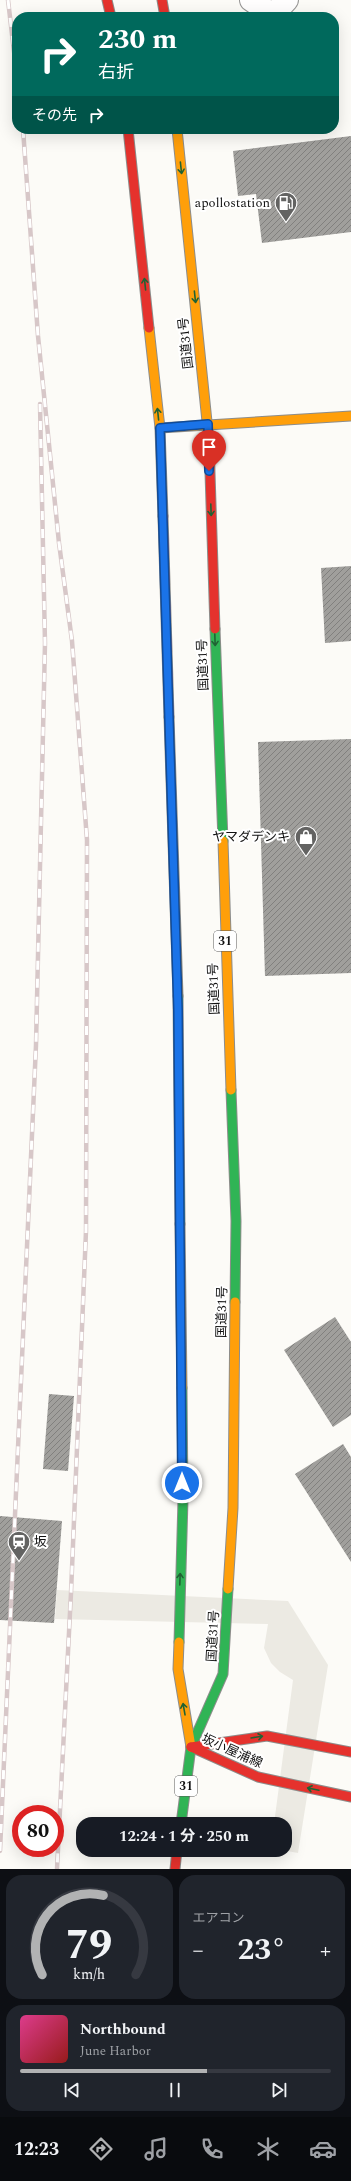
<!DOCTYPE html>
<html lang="ja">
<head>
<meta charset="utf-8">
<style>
  body { margin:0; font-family:Spectral,"Noto Sans JP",serif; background:#20242c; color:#f1f3f6; height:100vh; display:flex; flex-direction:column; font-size:15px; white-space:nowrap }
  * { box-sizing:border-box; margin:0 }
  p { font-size:13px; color:#9ea1a6 }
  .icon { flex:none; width:22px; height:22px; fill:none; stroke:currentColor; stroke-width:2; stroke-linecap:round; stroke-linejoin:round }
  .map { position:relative; height:1869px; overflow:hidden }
  .panel { display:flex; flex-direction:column; gap:6px; padding:6px; background:#0d0f14; flex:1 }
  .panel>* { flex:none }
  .banner { position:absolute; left:12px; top:12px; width:327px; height:122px; border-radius:16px; box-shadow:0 4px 16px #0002; background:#00695c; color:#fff; overflow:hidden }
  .speed { position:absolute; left:12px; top:1805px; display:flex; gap:8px; font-size:20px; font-weight:700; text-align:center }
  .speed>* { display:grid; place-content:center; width:52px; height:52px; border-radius:50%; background:#171b24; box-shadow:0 4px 16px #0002; line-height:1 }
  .speed .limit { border:6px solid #d22; background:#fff; color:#111 }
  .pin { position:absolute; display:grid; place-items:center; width:34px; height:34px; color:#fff; margin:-41px -17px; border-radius:50% 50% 50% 0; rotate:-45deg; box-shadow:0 0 4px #0007 }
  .pin .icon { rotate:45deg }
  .me { position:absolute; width:44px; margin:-22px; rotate:0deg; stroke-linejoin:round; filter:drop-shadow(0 0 3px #0008) }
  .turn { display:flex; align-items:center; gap:14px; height:84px; padding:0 20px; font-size:18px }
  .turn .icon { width:52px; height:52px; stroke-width:2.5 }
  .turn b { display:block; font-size:28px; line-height:34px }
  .then { display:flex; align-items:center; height:38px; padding:0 20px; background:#0003; gap:8px; font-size:15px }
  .big { font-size:30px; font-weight:700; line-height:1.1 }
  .panel .tile { flex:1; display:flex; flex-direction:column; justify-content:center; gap:6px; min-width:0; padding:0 14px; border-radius:16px; background:#20242c }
  .panel .dial { align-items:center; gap:0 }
  .dial svg { height:104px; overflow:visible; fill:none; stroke:#363941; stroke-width:7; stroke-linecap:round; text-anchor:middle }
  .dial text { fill:#f1f3f6; stroke:none }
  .song { display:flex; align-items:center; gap:12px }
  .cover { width:48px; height:48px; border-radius:6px; background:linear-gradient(135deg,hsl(330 70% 55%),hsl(0 70% 35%)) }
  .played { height:4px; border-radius:2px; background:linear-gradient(90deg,#b1b2b3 60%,#363941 60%) }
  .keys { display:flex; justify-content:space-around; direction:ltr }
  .heat { display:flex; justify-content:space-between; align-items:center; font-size:22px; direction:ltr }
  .panel .tiles { flex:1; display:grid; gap:6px; grid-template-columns:1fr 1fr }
  .tile:last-child { grid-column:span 2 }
  .trip { position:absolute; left:76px; top:1817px; width:216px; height:40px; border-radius:16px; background:#171b24; box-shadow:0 4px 16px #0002; font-weight:700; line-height:40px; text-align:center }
  .tab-bar { display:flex; height:64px; justify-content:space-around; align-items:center; background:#090b0e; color:#9ea1a6 }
  .tab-bar .icon { width:28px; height:28px }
  .tab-bar .current { color:#b1b2b3 }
  .tab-bar b { font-size:18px; color:#f1f3f6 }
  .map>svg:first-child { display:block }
</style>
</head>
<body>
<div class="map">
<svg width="351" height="1869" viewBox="0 0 351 1869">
  <defs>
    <pattern id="building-hatch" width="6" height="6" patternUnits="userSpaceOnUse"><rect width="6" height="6" fill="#a09f9c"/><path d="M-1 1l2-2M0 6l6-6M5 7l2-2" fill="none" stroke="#81807e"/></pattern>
  </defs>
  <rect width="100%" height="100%" fill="#fcfbf7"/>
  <!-- plaza -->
  <path fill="#eceae3" d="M57,1590L288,1601L328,1665L298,1853L282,1850H285V1824H274L293,1680L280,1672L271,1663L264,1648L268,1624L55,1619Z"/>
  <!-- building -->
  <g fill="url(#building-hatch)">
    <path d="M351,136V232L262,243L256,194L238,196L233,151Z"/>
    <path d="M351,566V641L325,643L321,568Z"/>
    <path d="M351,739V973L265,976L258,742Z"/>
    <path d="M335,1317L351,1342V1415L333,1427L284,1350Z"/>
    <path d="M49,1394L74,1396L68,1471L43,1469Z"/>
    <path d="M343,1444L351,1457V1562L295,1474Z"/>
    <path d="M0,1516L62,1521L54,1623L0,1620Z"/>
  </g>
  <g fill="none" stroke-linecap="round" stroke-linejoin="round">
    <!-- street casing -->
    <g stroke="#979695" stroke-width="24">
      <path id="street" d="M251,0L273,15L287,0"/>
    </g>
    <!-- fast casing -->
    <g stroke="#8d8d8b" stroke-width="11">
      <g id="fast">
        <path d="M215,629L223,841"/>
        <path d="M178,996L180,1224"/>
        <path d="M231,1090L236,1221L235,1302"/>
        <path d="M179,1642L183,1499L182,1388"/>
        <path d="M181,1824L191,1747L223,1674L228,1589"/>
      </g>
    </g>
    <!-- slow casing -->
    <g stroke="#8d8d8b" stroke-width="11">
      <g id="slow">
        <path d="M177,129L209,441"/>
        <path d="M149,328L160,428L163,516"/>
        <path d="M160,428L351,416"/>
        <path d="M169,717L178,996"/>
        <path d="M223,841L231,1090"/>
        <path d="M180,1224L182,1388"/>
        <path d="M228,1589L233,1508L235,1302"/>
        <path d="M179,1642L178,1669L191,1747"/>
      </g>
    </g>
    <!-- jam casing -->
    <g stroke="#8d8d8b" stroke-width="11">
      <g id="jam">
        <path d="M107,0L111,17"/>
        <path d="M162,0L165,17"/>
        <path d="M128,129L149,328"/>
        <path d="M209,441L215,629"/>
        <path d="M163,516L169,717"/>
        <path d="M191,1747L258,1777L351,1797"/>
        <path d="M191,1747L267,1736L351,1752"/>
        <path d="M175,1869L177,1850"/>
      </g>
    </g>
    <!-- street -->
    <use href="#street" stroke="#fffefe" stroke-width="22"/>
    <!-- fast -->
    <use href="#fast" stroke="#30b455" stroke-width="9"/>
    <!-- slow -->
    <use href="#slow" stroke="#ff9f0a" stroke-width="9"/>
    <!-- jam -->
    <use href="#jam" stroke="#e5322d" stroke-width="9"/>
    <!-- rail casing -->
    <g stroke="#d7c7c8" stroke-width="4.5">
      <g id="rail">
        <path d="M8,0L17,77"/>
        <path d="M23,129L38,336L59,543L72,641L87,840L86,1231L71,1593L57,1869"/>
        <path d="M0,1851L36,1045L45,643L40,404"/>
      </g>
    </g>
    <!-- rail -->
    <use href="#rail" stroke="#fff" stroke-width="3" stroke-dasharray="9" stroke-linecap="butt"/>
  </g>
  <!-- one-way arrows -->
  <defs><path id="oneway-shaft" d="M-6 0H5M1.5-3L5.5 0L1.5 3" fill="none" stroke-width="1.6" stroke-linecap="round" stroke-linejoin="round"/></defs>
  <g stroke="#206233">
    <use href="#oneway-shaft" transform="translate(181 168) rotate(84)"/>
    <use href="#oneway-shaft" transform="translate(145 284) rotate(-96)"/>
    <use href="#oneway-shaft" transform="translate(195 297) rotate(84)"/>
    <use href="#oneway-shaft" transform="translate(158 414) rotate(-96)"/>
    <use href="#oneway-shaft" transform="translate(211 510) rotate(88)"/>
    <use href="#oneway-shaft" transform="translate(215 640) rotate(88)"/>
    <use href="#oneway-shaft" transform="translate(180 1579) rotate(-88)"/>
    <use href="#oneway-shaft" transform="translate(184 1709) rotate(-100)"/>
    <use href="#oneway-shaft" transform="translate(257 1737) rotate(-9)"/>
    <use href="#oneway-shaft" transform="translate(313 1789) rotate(-168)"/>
  </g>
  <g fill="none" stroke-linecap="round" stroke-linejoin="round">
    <!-- route casing -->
    <g stroke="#114b97" stroke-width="10">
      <path id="route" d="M182,1483L178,1010L160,428L208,424L209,471"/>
    </g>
    <!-- route -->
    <use href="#route" stroke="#1a73e8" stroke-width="7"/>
  </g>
  <!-- icons -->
  <defs>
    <g id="fuel-pin" transform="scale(1.15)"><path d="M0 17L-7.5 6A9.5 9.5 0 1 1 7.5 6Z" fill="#636362" stroke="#fff"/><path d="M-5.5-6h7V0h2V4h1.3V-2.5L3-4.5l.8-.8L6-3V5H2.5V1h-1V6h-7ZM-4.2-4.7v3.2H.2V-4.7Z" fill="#fff"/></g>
    <g id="shop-pin" transform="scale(1.15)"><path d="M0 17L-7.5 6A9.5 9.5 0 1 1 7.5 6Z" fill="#636362" stroke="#fff"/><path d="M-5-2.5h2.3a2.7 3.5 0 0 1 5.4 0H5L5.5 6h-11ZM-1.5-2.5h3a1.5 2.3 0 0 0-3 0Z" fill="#fff"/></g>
    <g id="station-pin" transform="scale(1.15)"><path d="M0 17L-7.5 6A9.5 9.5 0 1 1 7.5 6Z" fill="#636362" stroke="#fff"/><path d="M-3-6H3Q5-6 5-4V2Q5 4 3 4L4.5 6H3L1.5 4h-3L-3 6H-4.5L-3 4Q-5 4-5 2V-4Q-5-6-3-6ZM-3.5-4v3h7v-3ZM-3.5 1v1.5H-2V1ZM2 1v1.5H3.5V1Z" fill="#fff"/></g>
  </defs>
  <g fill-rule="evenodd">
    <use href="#fuel-pin" x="286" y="203"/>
    <use href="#shop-pin" x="306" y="837"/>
    <use href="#station-pin" x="19" y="1542"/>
  </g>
  <g text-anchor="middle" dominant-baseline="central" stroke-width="4" stroke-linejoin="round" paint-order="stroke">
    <!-- shield labels -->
    <g fill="#fff" stroke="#585858" stroke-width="1">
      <rect x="214" y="931" width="22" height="20" rx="3"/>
      <rect x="175" y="1776" width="22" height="20" rx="3"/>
    </g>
    <g font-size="12" font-weight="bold" fill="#111">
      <text x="225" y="941">31</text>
      <text x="186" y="1786">31</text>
    </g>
    <!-- poi labels -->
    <g font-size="13" fill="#111" stroke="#fff" text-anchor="end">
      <text x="270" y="203">apollostation</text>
      <text x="290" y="837">ヤマダデンキ</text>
      <text x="34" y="1542" text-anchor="start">坂</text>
    </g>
    <!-- street labels -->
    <g font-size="13" fill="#111" stroke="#fff">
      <text transform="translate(186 343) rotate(-96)">国道31号</text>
      <text transform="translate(203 665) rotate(-92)">国道31号</text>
      <text transform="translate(214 989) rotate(-92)">国道31号</text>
      <text transform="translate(222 1312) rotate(-89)">国道31号</text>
      <text transform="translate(213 1636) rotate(-87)">国道31号</text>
      <text transform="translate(232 1751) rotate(24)">坂小屋浦線</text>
    </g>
  </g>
</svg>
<div class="speed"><div class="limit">80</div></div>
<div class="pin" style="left:209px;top:471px;background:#d93025"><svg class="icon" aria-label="arrive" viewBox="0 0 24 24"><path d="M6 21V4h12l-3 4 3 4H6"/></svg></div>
<svg class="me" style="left:182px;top:1483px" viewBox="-20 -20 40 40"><circle r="17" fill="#1a73e8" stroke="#fff" stroke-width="3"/><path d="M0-11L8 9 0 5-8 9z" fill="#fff"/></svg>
<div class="trip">12:24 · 1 分 · 250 m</div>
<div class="banner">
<div class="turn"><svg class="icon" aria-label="right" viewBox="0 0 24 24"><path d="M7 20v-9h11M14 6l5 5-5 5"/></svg><div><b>230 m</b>右折</div></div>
<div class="then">その先<svg class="icon" aria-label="right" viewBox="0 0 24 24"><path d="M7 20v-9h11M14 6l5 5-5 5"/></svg></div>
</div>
</div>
<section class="panel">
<div class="tiles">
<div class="tile dial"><svg viewBox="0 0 100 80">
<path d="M14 69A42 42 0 1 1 86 69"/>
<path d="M14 69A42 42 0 0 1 61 8" stroke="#b1b2b3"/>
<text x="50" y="56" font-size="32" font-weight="700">79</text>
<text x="50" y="72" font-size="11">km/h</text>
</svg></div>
<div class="tile"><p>エアコン</p>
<div class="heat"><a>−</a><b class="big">23°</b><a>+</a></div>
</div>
<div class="tile">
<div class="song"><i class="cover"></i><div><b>Northbound</b><p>June Harbor</p></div></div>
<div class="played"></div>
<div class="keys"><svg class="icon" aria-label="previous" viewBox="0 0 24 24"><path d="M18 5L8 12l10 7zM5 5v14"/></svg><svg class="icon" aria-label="pause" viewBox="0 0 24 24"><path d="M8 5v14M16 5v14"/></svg><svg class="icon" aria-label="next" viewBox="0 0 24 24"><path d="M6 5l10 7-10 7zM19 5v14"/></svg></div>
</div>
</div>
</section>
<nav class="tab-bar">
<b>12:23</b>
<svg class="icon current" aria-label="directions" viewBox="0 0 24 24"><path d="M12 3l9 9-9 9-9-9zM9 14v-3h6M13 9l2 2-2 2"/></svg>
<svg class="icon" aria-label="music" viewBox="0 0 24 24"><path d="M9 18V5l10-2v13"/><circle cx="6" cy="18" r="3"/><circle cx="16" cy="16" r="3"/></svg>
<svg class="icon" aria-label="phone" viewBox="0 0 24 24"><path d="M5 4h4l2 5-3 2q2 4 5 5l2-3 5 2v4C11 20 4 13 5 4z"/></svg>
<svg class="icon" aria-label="climate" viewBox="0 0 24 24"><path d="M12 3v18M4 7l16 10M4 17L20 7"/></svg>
<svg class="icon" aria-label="car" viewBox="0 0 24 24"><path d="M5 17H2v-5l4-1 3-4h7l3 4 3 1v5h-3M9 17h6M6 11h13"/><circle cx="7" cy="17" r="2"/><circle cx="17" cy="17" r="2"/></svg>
</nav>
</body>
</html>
